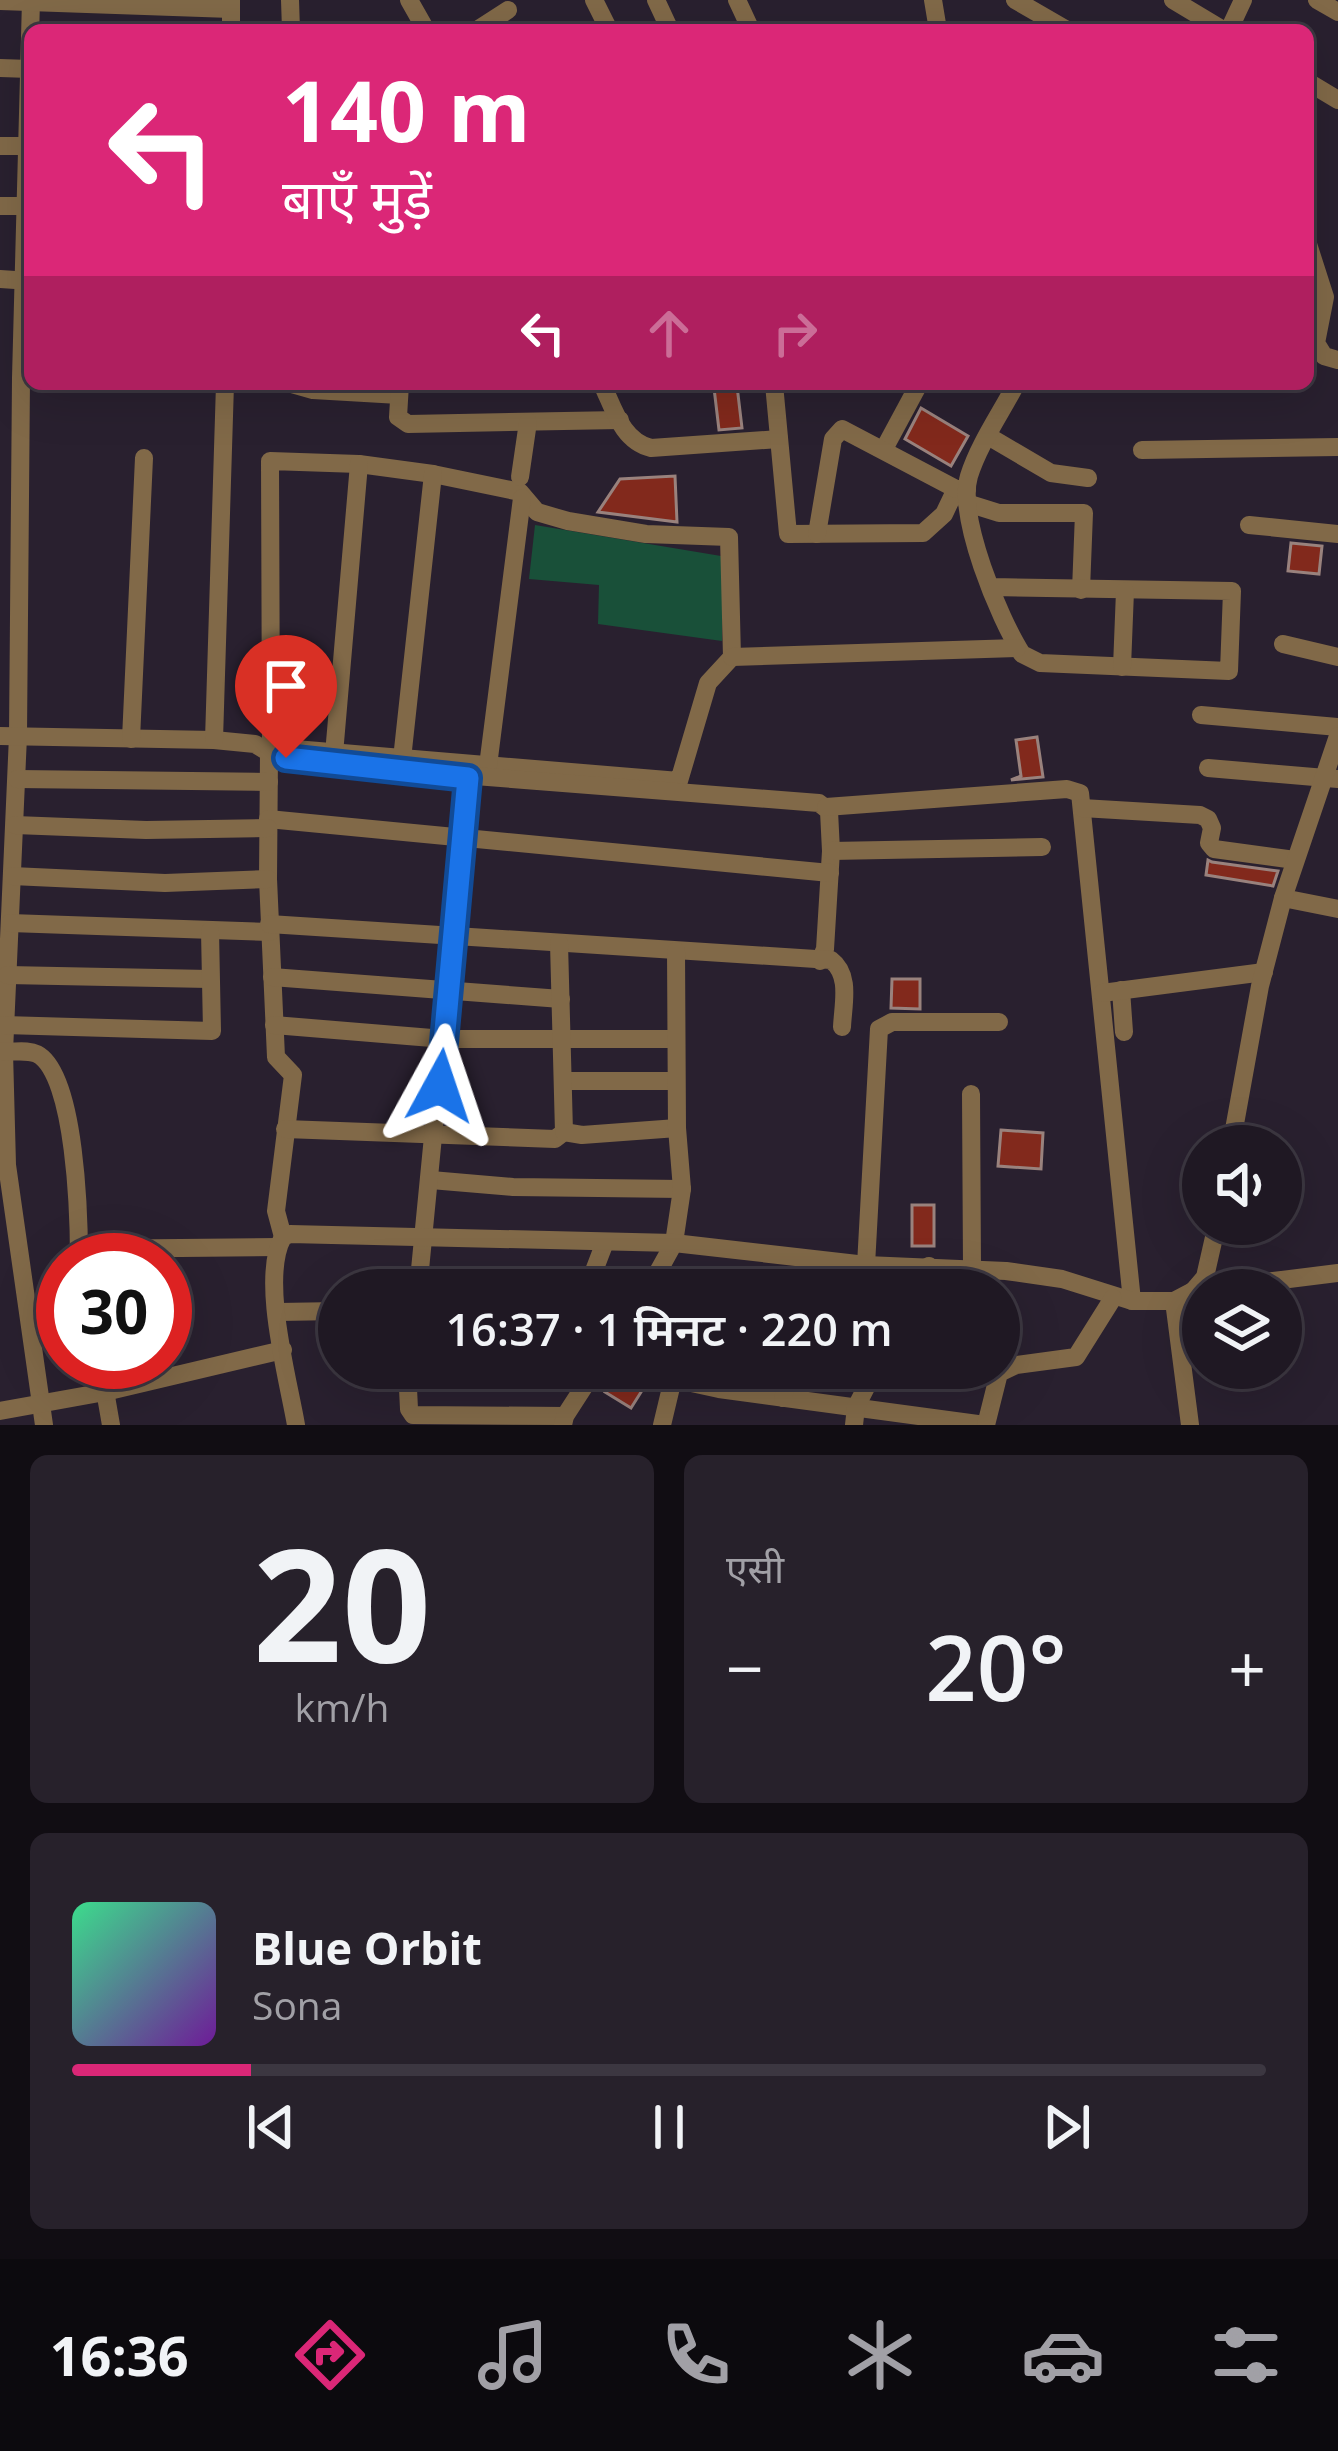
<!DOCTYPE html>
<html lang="hi">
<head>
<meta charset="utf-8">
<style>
  body { margin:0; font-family:"Open Sans","Noto Sans Devanagari",sans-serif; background:#27212b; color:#f1f3f6; height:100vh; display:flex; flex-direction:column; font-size:45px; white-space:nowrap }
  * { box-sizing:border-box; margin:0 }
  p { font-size:39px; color:#a1a0a6 }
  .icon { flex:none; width:66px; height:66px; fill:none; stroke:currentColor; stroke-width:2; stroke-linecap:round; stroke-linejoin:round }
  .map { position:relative; height:1425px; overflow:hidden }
  .details { display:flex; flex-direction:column; gap:30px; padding:30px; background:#110d13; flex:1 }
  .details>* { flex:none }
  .banner { position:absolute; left:24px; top:24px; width:1290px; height:366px; border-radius:18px; box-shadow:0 12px 48px #0002,0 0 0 3px #3c3741; background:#db2777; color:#fff; overflow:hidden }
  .buttons { position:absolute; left:1182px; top:1125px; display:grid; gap:24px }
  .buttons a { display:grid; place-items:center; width:120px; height:120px; border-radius:50%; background:#1f1823; box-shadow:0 12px 48px #0002,0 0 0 3px #3c3741; font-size:60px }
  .speed { position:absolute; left:36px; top:1233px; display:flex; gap:24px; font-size:60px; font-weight:700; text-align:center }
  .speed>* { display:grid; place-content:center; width:156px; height:156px; border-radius:50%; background:#1f1823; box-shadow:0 12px 48px #0002,0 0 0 3px #3c3741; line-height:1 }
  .speed .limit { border:18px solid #d22; background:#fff; color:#111 }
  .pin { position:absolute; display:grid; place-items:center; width:102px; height:102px; color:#fff; margin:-123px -51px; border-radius:50% 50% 50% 0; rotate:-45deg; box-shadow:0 0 12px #0007 }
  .pin .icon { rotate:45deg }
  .me { position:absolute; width:132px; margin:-66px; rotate:5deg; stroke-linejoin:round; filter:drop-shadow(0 0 9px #0008) }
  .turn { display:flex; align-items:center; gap:42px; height:252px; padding:0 60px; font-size:54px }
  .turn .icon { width:156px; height:156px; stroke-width:2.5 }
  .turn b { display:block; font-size:84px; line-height:102px }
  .lanes { display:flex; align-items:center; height:114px; padding:0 60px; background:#0003; justify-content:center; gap:60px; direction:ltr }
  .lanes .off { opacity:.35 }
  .big { font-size:90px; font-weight:600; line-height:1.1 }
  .details .card { flex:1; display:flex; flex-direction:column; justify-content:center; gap:18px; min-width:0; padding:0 42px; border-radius:18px; background:#27212b }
  .details .dial { align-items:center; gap:0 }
  .dial b { font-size:156px; line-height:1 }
  .song { display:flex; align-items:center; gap:36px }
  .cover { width:144px; height:144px; border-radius:18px; background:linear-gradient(135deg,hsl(150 70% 55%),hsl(280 70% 35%)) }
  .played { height:12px; border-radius:6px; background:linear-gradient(90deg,#db2777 15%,#3c3741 15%) }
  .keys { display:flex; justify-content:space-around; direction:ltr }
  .heat { display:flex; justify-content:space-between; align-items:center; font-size:66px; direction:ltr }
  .details .tiles { flex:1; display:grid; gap:30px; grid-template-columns:1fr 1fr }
  .card:last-child { grid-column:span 2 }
  .trip { position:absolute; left:318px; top:1269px; width:702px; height:120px; border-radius:60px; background:#1f1823; box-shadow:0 12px 48px #0002,0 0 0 3px #3c3741; font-weight:600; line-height:120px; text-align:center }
  .tab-bar { display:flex; height:192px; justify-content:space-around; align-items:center; background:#0c0a0e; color:#a1a0a6 }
  .tab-bar .icon { width:84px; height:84px }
  .tab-bar .current { color:#db2777 }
  .tab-bar b { font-size:54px; color:#f1f3f6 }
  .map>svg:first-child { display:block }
</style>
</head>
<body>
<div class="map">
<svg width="1338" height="1425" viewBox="0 0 1338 1425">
  <rect width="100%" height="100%" fill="#29202f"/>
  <!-- green -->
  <path fill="#195039" d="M535,525L727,557L723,586L722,641L598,624L599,585L529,579Z"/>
  <!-- building -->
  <g fill="#82291c" stroke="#99827d" stroke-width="3">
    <path d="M737,386L742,428L719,430L714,388Z"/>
    <path d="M921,408L968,436L951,466L905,439Z"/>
    <path d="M675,476L677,522L598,512L620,479Z"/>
    <path d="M1291,543L1322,546L1319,574L1288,571Z"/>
    <path d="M1037,737L1043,777L1011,780L1021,776L1016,740Z"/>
    <path d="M1208,860L1212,862L1278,871L1273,886L1206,875Z"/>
    <path d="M892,979H920V1009L891,1008Z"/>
    <path d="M1001,1130L1043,1133L1041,1169L998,1166Z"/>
    <rect x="912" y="1205" width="22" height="41"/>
    <path d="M620,1368H629L648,1381L631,1408L605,1392Z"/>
  </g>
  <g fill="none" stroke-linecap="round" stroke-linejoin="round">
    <!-- minor -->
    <g stroke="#816948" stroke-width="18">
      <path d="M31,0L21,378L18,736L4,1052L7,1165L44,1425"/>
      <path d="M290,0L291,30"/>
      <path d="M409,0L426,30"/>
      <path d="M594,0L609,30"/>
      <path d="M656,0L670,30"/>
      <path d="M737,0L751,30"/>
      <path d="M933,0L938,30"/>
      <path d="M1015,0L1067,30"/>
      <path d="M1173,0L1223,30"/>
      <path d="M1317,0L1338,12"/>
      <path d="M0,1L231,9"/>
      <path d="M231,30V0"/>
      <path d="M477,30L508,10"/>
      <path d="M1229,30L1243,0"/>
      <path d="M0,68L30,69"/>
      <path d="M1308,82L1338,100"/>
      <path d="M0,146H27"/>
      <path d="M0,206H26"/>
      <path d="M1308,244L1325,297L1316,343L1324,356L1338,360"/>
      <path d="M0,279L30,281"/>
      <path d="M292,384L313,390L399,395"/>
      <path d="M400,384L398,417L408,424L620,420"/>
      <path d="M602,384C614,409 622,441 651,448L779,439"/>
      <path d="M774,384L788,534L923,533L944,514L956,489"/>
      <path d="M988,436L1051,473L1088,478"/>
      <path d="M884,449L919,384"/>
      <path d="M1142,450L1338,447"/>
      <path d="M270,461L359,464L433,474L520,492L537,512L568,521L646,534L729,537L732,657L708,683L679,781L271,747Z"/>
      <path d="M520,477L528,422"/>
      <path d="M967,503L999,513H1084L1081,590"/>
      <path d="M1249,525L1338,534"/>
      <path d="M817,534L833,439L842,429L956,489H967"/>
      <path d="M992,587L1232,591L1229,671L1040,663L1022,654C999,618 957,517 969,476C979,444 1001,413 1016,384"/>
      <path d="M1283,644L1338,657"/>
      <path d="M732,657L1017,648"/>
      <path d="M1122,667L1125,591"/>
      <path d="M1201,715L1338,727"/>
      <path d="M0,736L214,740L255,744L273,755"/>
      <path d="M131,739L144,458"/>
      <path d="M214,740L225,384"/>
      <path d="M269,754L268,879L276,1057L293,1075L276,1211L283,1237"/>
      <path d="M334,754L359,464"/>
      <path d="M402,759L433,474"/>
      <path d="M488,766L522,498"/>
      <path d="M359,767L819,803L829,811L831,851L825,949L820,961"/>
      <path d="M1208,768L1338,779"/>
      <path d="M17,779L269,782"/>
      <path d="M826,807L1067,789L1080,793L1132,1301"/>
      <path d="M1082,808L1200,815L1208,819L1212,828L1209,843L1214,849L1295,860"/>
      <path d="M268,819L830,873"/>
      <path d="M15,825L146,830L268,828"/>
      <path d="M831,851L1042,847"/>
      <path d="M12,876L165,883L268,879"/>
      <path d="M1283,898L1338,909"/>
      <path d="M10,923L270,932"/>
      <path d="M269,924L831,960C851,975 843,1004 842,1027"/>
      <path d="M7,975L209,979"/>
      <path d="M272,977L561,999"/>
      <path d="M1121,990L1124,1032"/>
      <path d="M1102,993L1264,972"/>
      <path d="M4,1025L212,1031L210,931"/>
      <path d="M274,1025L444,1039H675"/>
      <path d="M0,1051C11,1053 27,1049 37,1054C76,1074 79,1219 79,1260"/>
      <path d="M563,1081H676"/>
      <path d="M971,1094L972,1268"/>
      <path d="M285,1129L555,1139L564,1132L559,943"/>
      <path d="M564,1132L582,1135L677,1128"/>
      <path d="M1231,1146L1260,986L1283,898L1338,736"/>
      <path d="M431,1180L513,1187L682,1189"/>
      <path d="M79,1249L278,1247"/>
      <path d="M866,1265L879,1029L892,1022H999"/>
      <path d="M420,1275L600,1284"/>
      <path d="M589,1284L605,1242"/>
      <path d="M418,1290L468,778"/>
      <path d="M648,1290L674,1243L682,1189L677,1128L676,951"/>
      <path d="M916,1290L929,1266"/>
      <path d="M1193,1291L1205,1277L1217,1224"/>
      <path d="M1174,1301L1190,1425"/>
      <path d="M278,1312L339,1311"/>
      <path d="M100,1362L111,1425"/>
      <path d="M407,1368L409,1409L413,1415L565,1416"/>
      <path d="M653,1368L673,1379L719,1389L985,1425"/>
      <path d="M783,1398L791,1368"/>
      <path d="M0,1411L105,1392L283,1350"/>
      <path d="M296,1425C288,1378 260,1278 283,1237L290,1234L674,1243L866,1265L1006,1271L1062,1279L1132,1301H1174L1193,1291L1338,1273"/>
      <path d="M563,1425L565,1416L596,1368"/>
      <path d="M662,1425L673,1379"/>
      <path d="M854,1425L856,1407L876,1368"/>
      <path d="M986,1425L999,1373L1016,1365L1076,1357L1113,1298"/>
    </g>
  </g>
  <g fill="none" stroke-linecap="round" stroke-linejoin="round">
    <!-- route casing -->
    <g stroke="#114b97" stroke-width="30">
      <path id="route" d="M286,758L468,778L440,1086"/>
    </g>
    <!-- route -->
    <use href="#route" stroke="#1a73e8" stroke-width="21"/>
  </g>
</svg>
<div class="buttons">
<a><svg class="icon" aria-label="sound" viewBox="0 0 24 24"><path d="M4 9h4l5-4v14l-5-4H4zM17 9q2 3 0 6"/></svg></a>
<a><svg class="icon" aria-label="layers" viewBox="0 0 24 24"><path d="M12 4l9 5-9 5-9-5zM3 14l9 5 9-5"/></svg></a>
</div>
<div class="speed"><div class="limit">30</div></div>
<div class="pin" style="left:286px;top:758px;background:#d93025"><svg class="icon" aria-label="arrive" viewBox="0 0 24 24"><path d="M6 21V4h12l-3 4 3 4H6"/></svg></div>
<svg class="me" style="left:440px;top:1086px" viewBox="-20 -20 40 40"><path d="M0-17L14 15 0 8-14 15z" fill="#1a73e8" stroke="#fff" stroke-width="4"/></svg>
<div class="trip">16:37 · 1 मिनट · 220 m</div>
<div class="banner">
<div class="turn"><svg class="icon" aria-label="left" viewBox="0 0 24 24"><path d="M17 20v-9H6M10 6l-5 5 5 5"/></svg><div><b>140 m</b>बाएँ मुड़ें</div></div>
<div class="lanes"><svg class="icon" aria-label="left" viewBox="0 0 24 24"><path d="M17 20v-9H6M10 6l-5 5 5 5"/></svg><svg class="icon off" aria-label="ahead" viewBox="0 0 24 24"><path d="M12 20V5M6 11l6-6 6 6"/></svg><svg class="icon off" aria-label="right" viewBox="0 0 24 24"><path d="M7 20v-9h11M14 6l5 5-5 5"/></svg></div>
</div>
</div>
<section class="details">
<div class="tiles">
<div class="card dial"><b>20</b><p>km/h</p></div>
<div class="card"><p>एसी</p>
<div class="heat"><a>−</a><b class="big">20°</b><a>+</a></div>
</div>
<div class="card">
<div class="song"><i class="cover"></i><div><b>Blue Orbit</b><p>Sona</p></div></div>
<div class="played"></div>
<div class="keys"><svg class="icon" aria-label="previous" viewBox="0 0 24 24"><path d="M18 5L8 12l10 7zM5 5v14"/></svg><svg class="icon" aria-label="pause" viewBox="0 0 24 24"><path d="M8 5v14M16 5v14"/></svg><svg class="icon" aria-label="next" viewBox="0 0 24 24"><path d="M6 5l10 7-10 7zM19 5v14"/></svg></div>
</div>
</div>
</section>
<nav class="tab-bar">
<b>16:36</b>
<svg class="icon current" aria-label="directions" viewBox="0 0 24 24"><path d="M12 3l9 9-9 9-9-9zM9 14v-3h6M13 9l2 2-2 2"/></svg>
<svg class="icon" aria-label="music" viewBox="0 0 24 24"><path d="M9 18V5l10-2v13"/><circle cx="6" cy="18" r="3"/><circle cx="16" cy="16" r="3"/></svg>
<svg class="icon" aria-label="phone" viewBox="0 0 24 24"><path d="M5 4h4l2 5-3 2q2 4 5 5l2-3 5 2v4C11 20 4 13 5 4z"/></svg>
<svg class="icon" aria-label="climate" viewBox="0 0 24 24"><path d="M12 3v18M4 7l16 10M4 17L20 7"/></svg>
<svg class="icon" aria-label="car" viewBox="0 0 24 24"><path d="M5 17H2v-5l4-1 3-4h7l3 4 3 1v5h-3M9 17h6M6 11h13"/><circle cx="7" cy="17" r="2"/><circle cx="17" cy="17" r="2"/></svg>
<svg class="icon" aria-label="filters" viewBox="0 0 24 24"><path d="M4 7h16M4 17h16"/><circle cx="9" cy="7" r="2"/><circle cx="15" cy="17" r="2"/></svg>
</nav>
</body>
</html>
